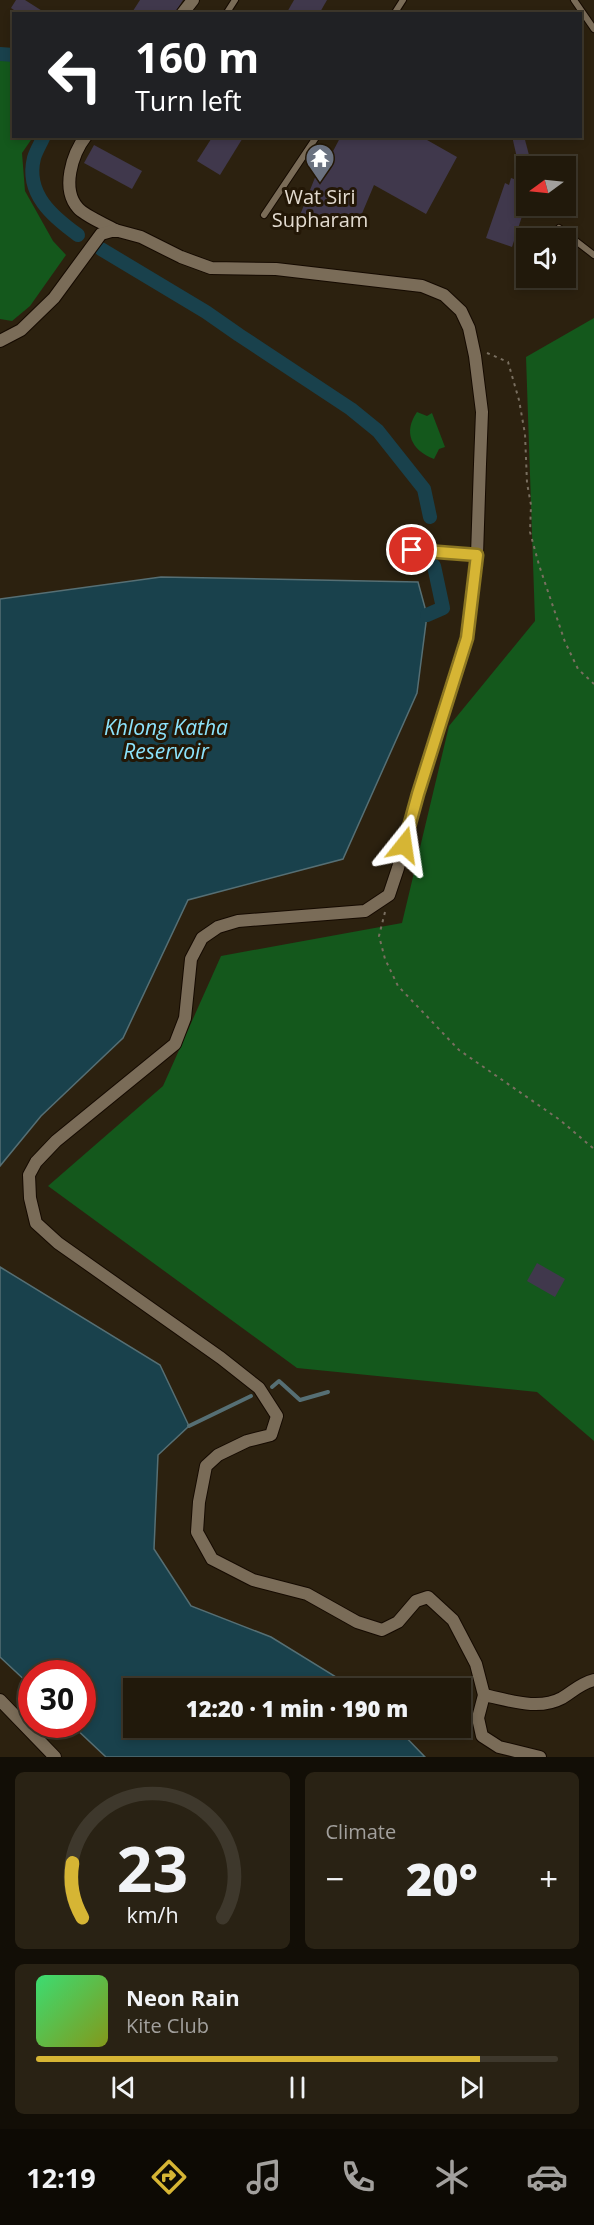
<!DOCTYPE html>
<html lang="en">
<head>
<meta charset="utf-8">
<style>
  body { margin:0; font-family:"Open Sans",sans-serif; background:#292214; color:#f1f3f6; height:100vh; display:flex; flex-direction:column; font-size:22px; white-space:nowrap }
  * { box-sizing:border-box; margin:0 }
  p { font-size:20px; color:#a2a09d }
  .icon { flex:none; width:33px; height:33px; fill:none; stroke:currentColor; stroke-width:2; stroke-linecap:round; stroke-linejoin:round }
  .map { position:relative; height:1757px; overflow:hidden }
  .sheet { display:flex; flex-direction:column; gap:15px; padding:15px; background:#120e06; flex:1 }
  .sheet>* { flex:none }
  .guide { position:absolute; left:12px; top:12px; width:570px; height:126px; border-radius:0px; box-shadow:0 3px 9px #0003,0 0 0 2px #3e382c; background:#202124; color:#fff; overflow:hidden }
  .needle { width:39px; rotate:255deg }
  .buttons { position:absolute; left:516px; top:156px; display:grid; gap:12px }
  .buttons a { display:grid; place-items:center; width:60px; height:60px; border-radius:0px; background:#21190b; box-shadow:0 3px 9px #0003,0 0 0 2px #3e382c; font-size:30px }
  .speed { position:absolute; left:18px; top:1660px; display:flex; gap:12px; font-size:30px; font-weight:700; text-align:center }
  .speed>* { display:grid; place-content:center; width:78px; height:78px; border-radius:50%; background:#21190b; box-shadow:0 3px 9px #0003,0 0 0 2px #3e382c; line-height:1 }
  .speed .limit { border:9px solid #d22; background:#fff; color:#111 }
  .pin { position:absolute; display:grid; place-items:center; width:51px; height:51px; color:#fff; margin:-26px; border:3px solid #fff; border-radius:50%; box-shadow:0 2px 6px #0007 }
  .me { position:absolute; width:66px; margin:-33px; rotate:15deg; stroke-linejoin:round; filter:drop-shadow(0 0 4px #0008) }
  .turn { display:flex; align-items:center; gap:21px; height:126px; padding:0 24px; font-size:27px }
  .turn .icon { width:78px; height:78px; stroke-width:2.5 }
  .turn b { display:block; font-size:42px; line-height:51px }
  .big { font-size:45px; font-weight:800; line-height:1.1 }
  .sheet .widget { flex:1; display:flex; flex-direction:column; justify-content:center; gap:9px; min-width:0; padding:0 21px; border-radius:9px; background:#292214 }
  .sheet .dial { align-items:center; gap:0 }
  .dial svg { height:156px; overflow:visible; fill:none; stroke:#3e382c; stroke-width:7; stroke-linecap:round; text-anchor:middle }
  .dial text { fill:#f1f3f6; stroke:none }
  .song { display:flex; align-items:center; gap:18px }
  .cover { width:72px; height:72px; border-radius:9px; background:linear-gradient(135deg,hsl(140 70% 55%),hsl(70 70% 35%)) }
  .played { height:6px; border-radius:3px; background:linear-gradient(90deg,#d6b534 85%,#3e382c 85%) }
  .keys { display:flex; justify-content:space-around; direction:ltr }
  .heat { display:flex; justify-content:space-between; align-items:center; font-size:33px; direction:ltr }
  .sheet .tiles { flex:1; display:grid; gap:15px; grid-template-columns:1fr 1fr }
  .widget:last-child { grid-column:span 2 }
  .trip { position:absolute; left:123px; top:1678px; width:348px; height:60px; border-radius:0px; background:#21190b; box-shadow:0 3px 9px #0003,0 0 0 2px #3e382c; font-weight:800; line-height:60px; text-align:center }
  .menu { display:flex; height:96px; justify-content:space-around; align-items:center; background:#0d0a04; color:#a2a09d }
  .menu .icon { width:42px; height:42px }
  .menu .on { color:#d6b534 }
  .menu b { font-size:27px; color:#f1f3f6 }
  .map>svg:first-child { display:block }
</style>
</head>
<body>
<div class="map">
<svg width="594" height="1757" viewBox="0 0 594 1757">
  <rect width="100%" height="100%" fill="#2c210f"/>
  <!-- green -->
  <g fill="#14581c">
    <path d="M0,59L13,60L14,136L33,137L22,153L25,191L53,241L66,255L30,306L12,321L0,319Z"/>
    <path d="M594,318V1441L537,1392L297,1368L48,1186L163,1086L221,956L402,923L449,726L535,621L526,357Z"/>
    <path d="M417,412L427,416L432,413L445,447L439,449L434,459C411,450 403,432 417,412Z"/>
  </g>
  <!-- water -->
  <g fill="#19414c" stroke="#566f74" stroke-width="1.5">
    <path d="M161,577L418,582L427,615L417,693L343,859L188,900L123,1038L41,1116L0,1166V599Z"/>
    <path d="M0,1267L160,1365L189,1426L158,1455L154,1549L191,1606L271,1637L341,1680L351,1689H134V1728H397L425,1757H106L72,1725H82V1674H32L31,1686L0,1657Z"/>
  </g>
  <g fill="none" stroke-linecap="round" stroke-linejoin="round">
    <!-- stream -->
    <g stroke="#566f74" stroke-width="4">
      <path d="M272,1387L279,1381L300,1400L328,1392"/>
      <path d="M189,1426L251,1396"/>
    </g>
    <!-- canal -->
    <g stroke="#19414c" stroke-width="14">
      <path d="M0,54L14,55"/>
      <path d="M44,136C41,143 36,151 34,158C25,194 53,217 78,235"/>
      <path d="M101,249L206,312L239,335L351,409L378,431L424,489L430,517"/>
      <path d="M427,615L443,608L434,566"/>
    </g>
  </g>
  <!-- building -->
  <g fill="#40384c">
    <path d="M16,0H25L47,14H20L11,8Z"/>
    <path d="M140,0H183L174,14H131Z"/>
    <path d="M294,0H327L319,14H286Z"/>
    <path d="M213,136H244L220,175L197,161Z"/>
    <path d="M341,136H420L457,157L426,214L374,185L358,223L335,213L329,227L300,215L324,155L330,157Z"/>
    <path d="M512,136H524L529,155L517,158Z"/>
    <path d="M94,145L142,171L132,189L84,163Z"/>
    <path d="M511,178L526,183V204L512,247L486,238L505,183L509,185Z"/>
    <path d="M537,1263L565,1279L555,1297L527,1281Z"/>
  </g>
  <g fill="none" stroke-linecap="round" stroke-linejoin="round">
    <!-- lane casing -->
    <g stroke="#150a00" stroke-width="8">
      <g id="lane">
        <path d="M574,0L594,29"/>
        <path d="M226,14L235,0"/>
        <path d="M394,14L403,0"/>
        <path d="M264,215L317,136"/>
        <path d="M559,228L594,255"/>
      </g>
    </g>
    <!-- street casing -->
    <g stroke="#150a00" stroke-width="14">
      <g id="street">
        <path d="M182,14L193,0"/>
        <path d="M86,136C72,154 61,189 78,208C85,216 105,224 115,230"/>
        <path d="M0,341L21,330L54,298L101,234L115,230L141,237L181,257L211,268L276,269L422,286L444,295L461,311L469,328L475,356L482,412L480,464L477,555L467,637L418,794L398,868L389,895L365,911L238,921L218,927L202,938L191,959L185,1018L175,1044L56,1141L36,1162L29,1175L30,1198L36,1223L58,1243L221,1358L259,1388L277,1416L271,1435L247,1441L218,1455L206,1466L199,1502L197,1532L212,1559L253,1580L307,1594L357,1622L382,1630L398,1622L416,1601L428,1597L453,1620L476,1664L484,1695L478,1718L482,1736L499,1747L540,1757"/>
        <path d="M412,550L477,555"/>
        <path d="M484,1695C509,1700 538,1711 562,1698C574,1691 579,1684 594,1680"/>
        <path d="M0,1700L55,1757"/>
      </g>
    </g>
    <!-- path -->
    <g stroke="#796f60" stroke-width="2" stroke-dasharray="3 4.5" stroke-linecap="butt">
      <path d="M487,353L508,362L519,400L525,434L527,483L531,505L530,532L539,565L565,642L578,669L594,684"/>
      <path d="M385,912L379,936L385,959L398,986L459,1050L560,1120L594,1149"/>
    </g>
    <!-- lane -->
    <use href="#lane" stroke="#7a6c58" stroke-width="6"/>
    <!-- street -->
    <use href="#street" stroke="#7a6c58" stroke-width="12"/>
  </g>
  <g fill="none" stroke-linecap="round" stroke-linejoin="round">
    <!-- route casing -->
    <g stroke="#8b7622" stroke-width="15">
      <path id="route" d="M404,845L418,794L467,638L477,555L412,550"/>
    </g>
    <!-- route -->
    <use href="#route" stroke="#d6b534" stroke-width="10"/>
  </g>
  <!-- icons -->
  <defs>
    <g id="temple-pin" transform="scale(1.5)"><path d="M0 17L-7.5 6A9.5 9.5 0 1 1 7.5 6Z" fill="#6b7280" stroke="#231706"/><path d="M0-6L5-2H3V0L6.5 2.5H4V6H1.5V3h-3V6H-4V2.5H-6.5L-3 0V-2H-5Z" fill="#fff"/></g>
  </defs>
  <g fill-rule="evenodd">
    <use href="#temple-pin" x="320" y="158"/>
  </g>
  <g text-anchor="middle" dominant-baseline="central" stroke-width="6" stroke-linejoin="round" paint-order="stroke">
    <!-- poi labels -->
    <g font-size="20" fill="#e3dbd0" stroke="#231706">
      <text x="320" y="196">Wat Siri<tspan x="320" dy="23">Supharam</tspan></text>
    </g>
    <!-- water labels -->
    <g font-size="21" font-style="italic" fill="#8ce3fc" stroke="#231706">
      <text x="166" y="727">Khlong Katha<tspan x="166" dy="24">Reservoir</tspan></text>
    </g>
  </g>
</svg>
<div class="buttons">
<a><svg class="needle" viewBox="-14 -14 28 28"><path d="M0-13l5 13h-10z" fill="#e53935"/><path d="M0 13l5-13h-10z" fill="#a2a09d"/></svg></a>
<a><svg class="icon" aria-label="sound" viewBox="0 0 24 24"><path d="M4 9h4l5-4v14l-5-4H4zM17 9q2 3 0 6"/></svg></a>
</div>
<div class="speed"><div class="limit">30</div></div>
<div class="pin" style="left:412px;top:550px;background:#d93025"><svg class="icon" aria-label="arrive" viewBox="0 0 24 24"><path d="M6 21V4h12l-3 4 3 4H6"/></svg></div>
<svg class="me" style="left:404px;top:845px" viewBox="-20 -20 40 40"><path d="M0-17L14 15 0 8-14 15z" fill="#d6b534" stroke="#fff" stroke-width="4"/></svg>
<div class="trip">12:20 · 1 min · 190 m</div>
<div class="guide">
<div class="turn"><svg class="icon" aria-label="left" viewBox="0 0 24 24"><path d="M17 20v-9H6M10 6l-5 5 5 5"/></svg><div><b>160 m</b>Turn left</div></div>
</div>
</div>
<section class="sheet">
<div class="tiles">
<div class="widget dial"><svg viewBox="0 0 100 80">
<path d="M14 69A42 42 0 1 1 86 69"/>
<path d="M14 69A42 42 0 0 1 9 41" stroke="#d6b534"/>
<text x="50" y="56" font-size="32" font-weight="700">23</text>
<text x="50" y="72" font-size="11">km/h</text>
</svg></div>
<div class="widget"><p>Climate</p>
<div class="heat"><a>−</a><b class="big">20°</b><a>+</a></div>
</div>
<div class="widget">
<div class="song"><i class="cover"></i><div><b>Neon Rain</b><p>Kite Club</p></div></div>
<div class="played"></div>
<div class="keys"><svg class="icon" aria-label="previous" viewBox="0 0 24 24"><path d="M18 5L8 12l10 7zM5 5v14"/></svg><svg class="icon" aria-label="pause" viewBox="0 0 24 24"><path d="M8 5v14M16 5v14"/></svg><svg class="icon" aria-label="next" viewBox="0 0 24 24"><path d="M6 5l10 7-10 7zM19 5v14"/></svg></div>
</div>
</div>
</section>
<nav class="menu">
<b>12:19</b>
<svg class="icon on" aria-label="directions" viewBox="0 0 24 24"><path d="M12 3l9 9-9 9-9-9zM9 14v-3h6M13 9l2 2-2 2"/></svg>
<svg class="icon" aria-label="music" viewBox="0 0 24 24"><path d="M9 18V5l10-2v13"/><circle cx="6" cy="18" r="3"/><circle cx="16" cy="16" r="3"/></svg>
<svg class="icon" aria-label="phone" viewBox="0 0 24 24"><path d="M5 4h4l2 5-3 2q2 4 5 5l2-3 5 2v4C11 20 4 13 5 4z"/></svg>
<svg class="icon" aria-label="climate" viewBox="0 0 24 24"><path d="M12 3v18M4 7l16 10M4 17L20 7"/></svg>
<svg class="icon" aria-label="car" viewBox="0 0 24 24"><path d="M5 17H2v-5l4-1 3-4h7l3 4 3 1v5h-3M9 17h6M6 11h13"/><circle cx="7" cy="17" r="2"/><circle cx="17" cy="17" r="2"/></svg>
</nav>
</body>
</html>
